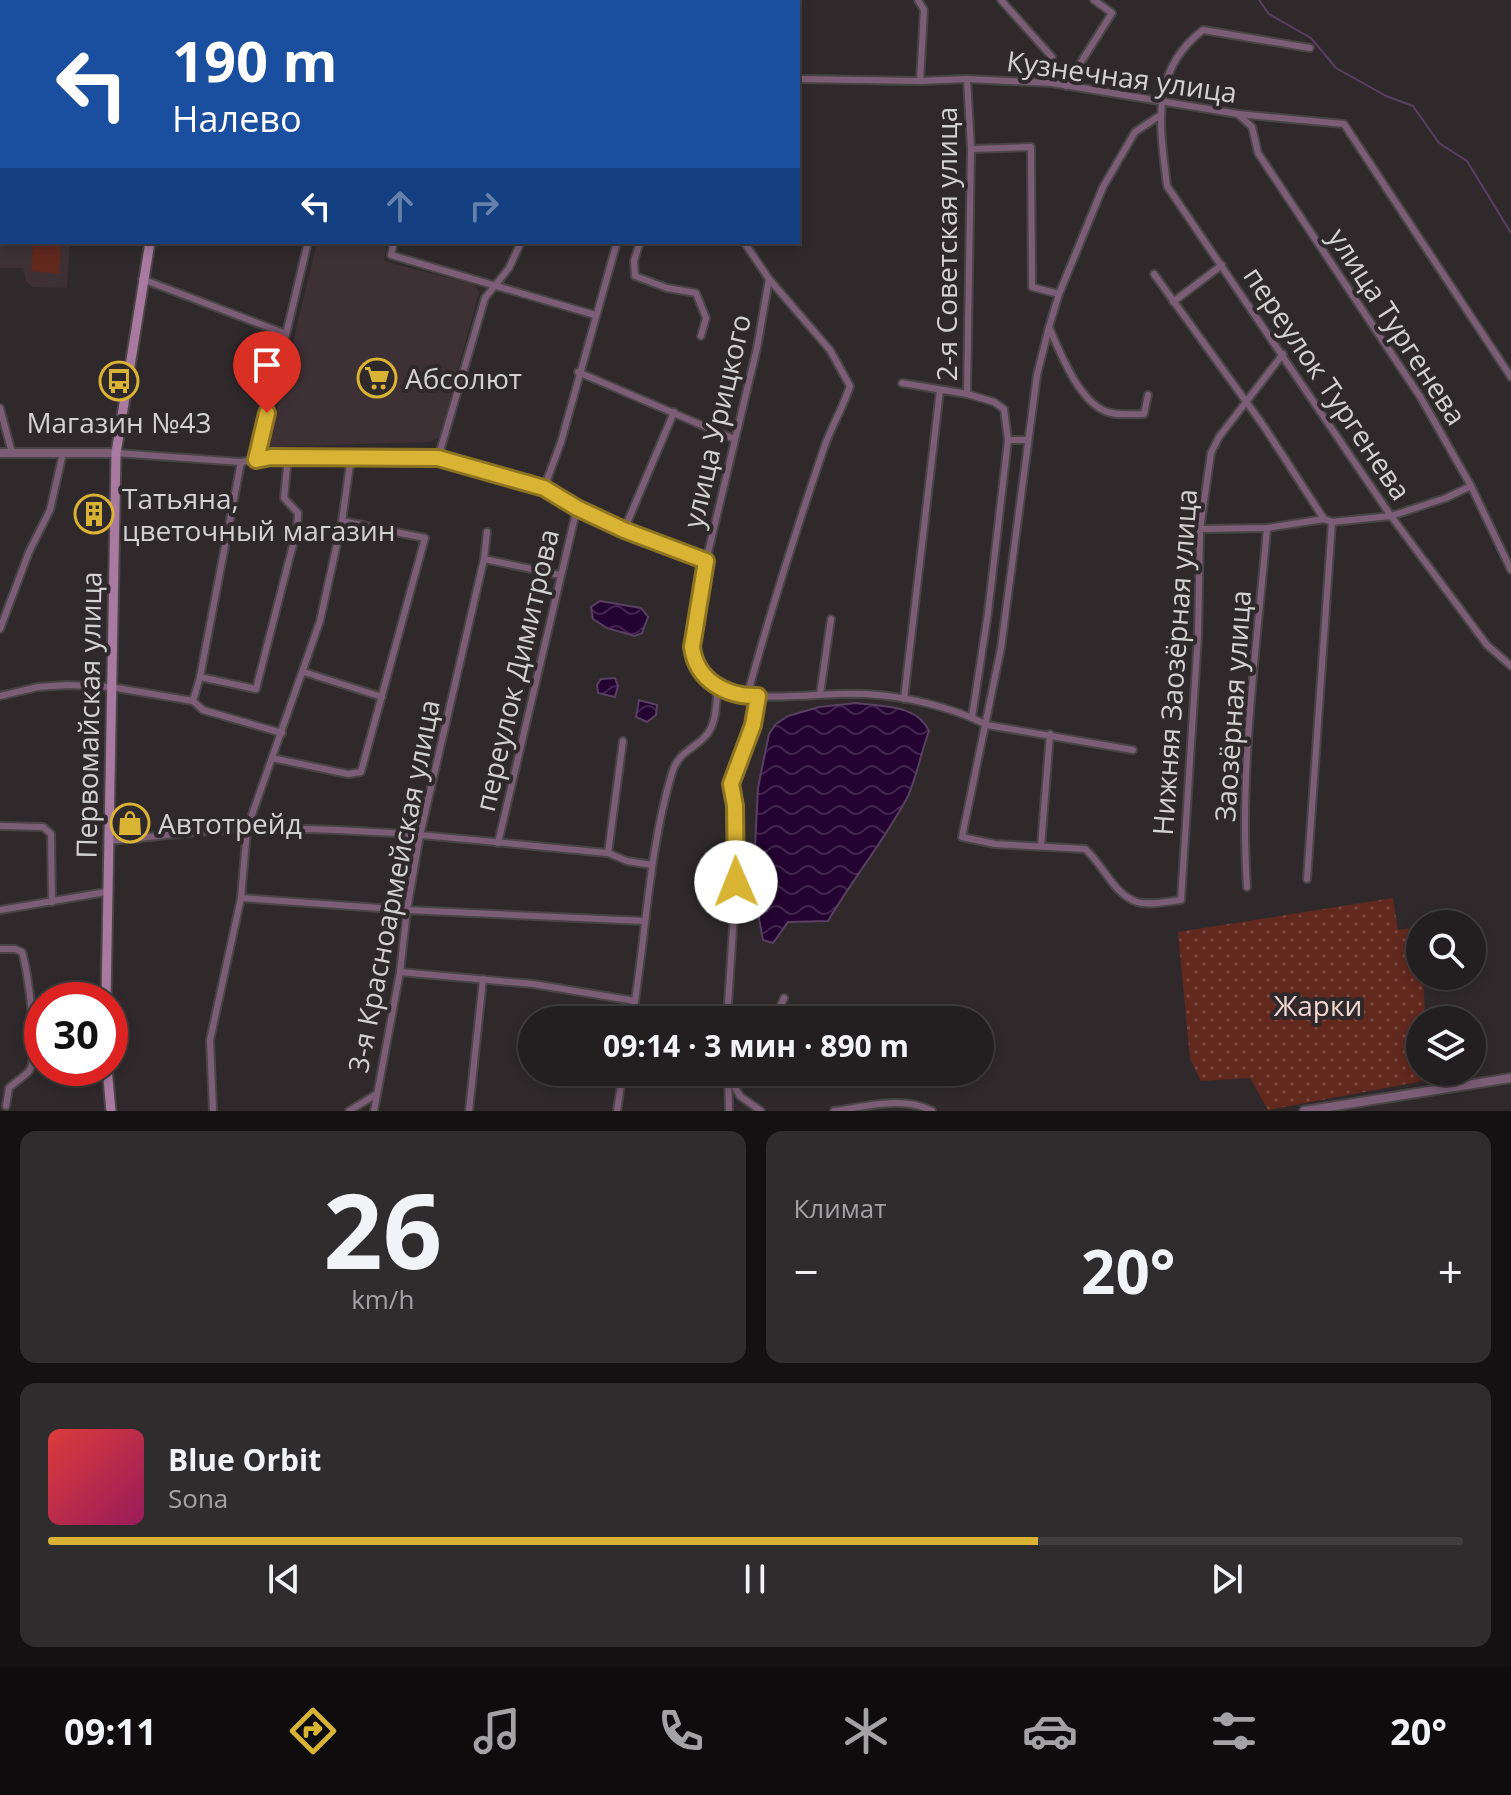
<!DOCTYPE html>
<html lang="ru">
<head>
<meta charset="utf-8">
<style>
  body { margin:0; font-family:"Open Sans",sans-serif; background:#2f2c2d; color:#f1f3f6; height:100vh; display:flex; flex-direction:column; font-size:30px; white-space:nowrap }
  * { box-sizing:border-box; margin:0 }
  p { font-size:26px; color:#a3a2a5 }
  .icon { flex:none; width:44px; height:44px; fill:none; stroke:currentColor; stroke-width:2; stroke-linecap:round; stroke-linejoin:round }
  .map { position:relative; height:1111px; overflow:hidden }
  .sheet { display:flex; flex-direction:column; gap:20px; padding:20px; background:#131112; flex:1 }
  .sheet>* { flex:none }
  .hud { position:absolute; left:0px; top:0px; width:800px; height:244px; box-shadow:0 4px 12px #0003,0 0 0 2px #403d3e; background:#1a4fa0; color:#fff; overflow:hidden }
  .fabs { position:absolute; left:1406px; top:910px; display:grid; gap:16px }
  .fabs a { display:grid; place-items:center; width:80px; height:80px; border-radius:50%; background:#231f20; box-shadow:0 4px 12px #0003,0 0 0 2px #403d3e; font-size:40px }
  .speed { position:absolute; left:24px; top:982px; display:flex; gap:16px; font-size:40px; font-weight:700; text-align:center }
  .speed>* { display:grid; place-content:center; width:104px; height:104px; border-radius:50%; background:#231f20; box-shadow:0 4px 12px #0003,0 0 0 2px #403d3e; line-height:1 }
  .speed .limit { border:12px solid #d22; background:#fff; color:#111 }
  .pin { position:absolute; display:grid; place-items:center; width:68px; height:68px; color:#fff; margin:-82px -34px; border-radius:50% 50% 50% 0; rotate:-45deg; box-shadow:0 0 8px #0007 }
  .pin .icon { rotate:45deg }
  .me { position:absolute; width:88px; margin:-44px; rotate:359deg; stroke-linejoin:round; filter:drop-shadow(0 0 6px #0008) }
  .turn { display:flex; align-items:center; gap:28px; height:168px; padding:0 40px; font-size:36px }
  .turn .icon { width:104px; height:104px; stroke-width:2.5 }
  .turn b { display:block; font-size:56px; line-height:68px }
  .lanes { display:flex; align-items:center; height:76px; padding:0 40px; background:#0003; justify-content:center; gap:40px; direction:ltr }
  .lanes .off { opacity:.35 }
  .big { font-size:60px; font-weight:700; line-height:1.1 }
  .sheet .tile { flex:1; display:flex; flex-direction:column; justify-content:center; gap:12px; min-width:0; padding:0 28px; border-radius:16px; background:#2f2c2d }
  .sheet .dial { align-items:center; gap:0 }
  .dial b { font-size:104px; line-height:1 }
  .song { display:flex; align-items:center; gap:24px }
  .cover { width:96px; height:96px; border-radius:12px; background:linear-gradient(135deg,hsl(0 70% 55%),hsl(330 70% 35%)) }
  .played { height:8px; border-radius:4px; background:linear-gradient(90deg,#d9b334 70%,#403d3e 70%) }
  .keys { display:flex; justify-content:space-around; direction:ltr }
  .heat { display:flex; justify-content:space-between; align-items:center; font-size:44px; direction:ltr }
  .sheet .tiles { flex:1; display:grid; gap:20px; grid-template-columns:1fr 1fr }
  .tile:last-child { grid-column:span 2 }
  .trip { position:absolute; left:518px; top:1006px; width:476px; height:80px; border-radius:40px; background:#231f20; box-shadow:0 4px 12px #0003,0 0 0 2px #403d3e; font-weight:700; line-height:80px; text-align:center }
  .tab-bar { display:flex; height:128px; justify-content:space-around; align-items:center; background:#0e0c0d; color:#a3a2a5 }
  .tab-bar .icon { width:56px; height:56px }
  .tab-bar .selected { color:#d9b334 }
  .tab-bar b { font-size:36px; color:#f1f3f6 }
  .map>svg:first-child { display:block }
</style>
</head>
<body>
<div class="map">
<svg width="1511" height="1111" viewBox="0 0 1511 1111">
  <defs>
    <pattern id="garden-dots" width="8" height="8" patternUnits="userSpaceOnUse" patternTransform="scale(2)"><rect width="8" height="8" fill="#61281e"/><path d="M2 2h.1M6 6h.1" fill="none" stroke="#77463e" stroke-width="1.8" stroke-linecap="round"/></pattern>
    <pattern id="water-waves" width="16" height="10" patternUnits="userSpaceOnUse" patternTransform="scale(2)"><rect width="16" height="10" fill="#240232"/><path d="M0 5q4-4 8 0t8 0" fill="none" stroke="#43264f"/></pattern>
  </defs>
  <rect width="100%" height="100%" fill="#2f292b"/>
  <!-- built -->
  <g fill="#3d3135">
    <path d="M0,124L2,242H70L67,288L33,287L26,281L23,268H0Z"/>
    <path d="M317,242H387L384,261L475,285L479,293L439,437L430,442L268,447Z"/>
  </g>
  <!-- park -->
  <path fill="#61281e" d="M33,242H61L59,274L31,271Z"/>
  <!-- garden -->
  <path fill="url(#garden-dots)" d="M1393,898L1398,930L1420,927V976H1423L1425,1017L1456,1013V1020H1420V1072L1460,1074L1268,1110L1250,1078L1201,1081L1190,1059L1178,932Z"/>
  <!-- water -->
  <g fill="url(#water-waves)" stroke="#594062" stroke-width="2">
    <path d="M600,601L641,608L648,617L642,633L635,636L607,628L593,619L591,607Z"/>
    <path d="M615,678L618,686L615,697L598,693L597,685L601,679Z"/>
    <path d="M639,700L657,705L656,715L647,722L636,717Z"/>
    <path d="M856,703C882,707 917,704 929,731C921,752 917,776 908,796C885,840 853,878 828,921L788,922L773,943L763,940L757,908L760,878L754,867L758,788L769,734L776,724L788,716L819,707Z"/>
  </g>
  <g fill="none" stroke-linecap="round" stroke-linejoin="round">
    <!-- stream -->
    <path stroke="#594062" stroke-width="2" d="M1259,0L1269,14L1311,38L1336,68L1386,96L1413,106L1439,143L1467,161L1511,233"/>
    <!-- minor casing -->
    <g stroke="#494446" stroke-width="10">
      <g id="minor">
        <path d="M302,0L305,2"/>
        <path d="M413,0L417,2"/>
        <path d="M469,0L473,2"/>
        <path d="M553,0L555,2"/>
        <path d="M730,0L731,2"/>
        <path d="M918,0L924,10L920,81"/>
        <path d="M1001,0L1052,57V83"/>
        <path d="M14,2V0"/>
        <path d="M0,48L2,41"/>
        <path d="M1310,48L1203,30C1149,71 1160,127 1167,186L1391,516L1487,645L1511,666"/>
        <path d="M798,79L920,81L967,79L1052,83L1238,114L1344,124L1511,377"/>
        <path d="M967,79L971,149L967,394L994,402L1004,409L1008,440L988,613L972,717"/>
        <path d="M1066,86L1112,13L1094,0"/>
        <path d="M0,111H2"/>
        <path d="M1238,114L1252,127L1258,153L1421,398L1471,486L1511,570"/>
        <path d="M1159,116L1135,132L1103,187L1059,294L1049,327L1037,375L1001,648L962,837L995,844L1085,849C1102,863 1114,895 1137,902C1150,906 1169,901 1181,900L1198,636L1200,529L1211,453L1219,437L1283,354"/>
        <path d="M971,149L1031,147L1032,287L1059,294"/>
        <path d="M394,242L391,255L595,315"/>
        <path d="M640,242L634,261L635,276L667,288L696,293L706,318L701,336"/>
        <path d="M744,242L769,279L830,350L850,386C843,408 831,427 824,448C796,530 770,613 747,696"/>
        <path d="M1154,274L1263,425L1324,519"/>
        <path d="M142,279L286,334"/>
        <path d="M1173,302L1222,265"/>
        <path d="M1049,327C1060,352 1078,400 1105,411C1116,416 1132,414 1144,414L1148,395"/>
        <path d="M578,372L734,439"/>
        <path d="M902,383L967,394"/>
        <path d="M0,408L12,453"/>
        <path d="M1008,440H1028"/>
        <path d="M116,453L241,462L271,457L438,458L544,488L577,508L624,530L706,561"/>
        <path d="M438,458L485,298L509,268L521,242"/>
        <path d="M256,460L308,242"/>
        <path d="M544,488L561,442L617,242"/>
        <path d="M1200,529L1267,528L1324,519L1332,522L1391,516L1446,498L1471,486"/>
        <path d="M624,530L674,412"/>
        <path d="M484,559L487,532"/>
        <path d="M0,629L29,552L50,510L63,453"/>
        <path d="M304,672L382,697"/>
        <path d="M200,677L256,689L297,529L298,513L284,498L288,457"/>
        <path d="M718,686C759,706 820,691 866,694C905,696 952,707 987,725L1133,750"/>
        <path d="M820,694L831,619"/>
        <path d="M0,696L38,687L67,685L111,687L193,701L203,710L282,733"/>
        <path d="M904,699L940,390"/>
        <path d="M193,701L200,677L241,462"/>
        <path d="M272,758L348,774L361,772L425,538L342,521"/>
        <path d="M0,826L43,827L51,834L52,902"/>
        <path d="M108,841C154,837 201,830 248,829C368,826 488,842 608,853L627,861L652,865"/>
        <path d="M498,843L577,508"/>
        <path d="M1041,846L1050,734"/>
        <path d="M608,853L623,741"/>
        <path d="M1307,879L1332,522"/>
        <path d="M1247,887C1239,768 1257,646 1267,528"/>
        <path d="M241,898L407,910L644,921"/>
        <path d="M0,910L106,892"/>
        <path d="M0,949H15L22,952C28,970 40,1057 29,1071C24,1077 15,1082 9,1088L6,1106"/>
        <path d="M400,972L533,984L635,1001"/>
        <path d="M632,1020C646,938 648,853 672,773C678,751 696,749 708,733C717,721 716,700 718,686C702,674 694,668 692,647L706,561L757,348L769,279"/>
        <path d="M727,1020L736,882L735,806L731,784L753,725L758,696"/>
        <path d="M775,1020L784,998"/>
        <path d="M728,1075L740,1096L761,1111"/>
        <path d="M728,1075L729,1111"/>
        <path d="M213,1111L210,1040L241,898L247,829L320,621L342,521L351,457"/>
        <path d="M349,1111L375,1095"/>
        <path d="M374,1111L400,972L407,910L420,835L484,559L560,575"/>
        <path d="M469,1111L483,979"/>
        <path d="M617,1111L623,1072"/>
        <path d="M834,1111C865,1107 903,1095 932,1111"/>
      </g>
    </g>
    <!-- tertiary casing -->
    <g stroke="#494446" stroke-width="12">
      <g id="tertiary">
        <path d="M0,453H116"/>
        <path d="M1304,1111L1511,1078"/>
      </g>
    </g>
    <!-- secondary casing -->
    <g stroke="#494446" stroke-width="13">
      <g id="secondary">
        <path d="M212,2V0"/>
        <path d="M106,1000L116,453L150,242"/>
        <path d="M107,1068L111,1111"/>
      </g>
    </g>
    <!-- minor -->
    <use href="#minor" stroke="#7b5e76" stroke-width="6"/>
    <!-- tertiary -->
    <use href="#tertiary" stroke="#7b5e76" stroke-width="8"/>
    <!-- secondary -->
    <use href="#secondary" stroke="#a87aa0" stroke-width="9"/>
  </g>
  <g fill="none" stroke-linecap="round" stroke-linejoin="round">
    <!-- route casing -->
    <g stroke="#8d7422" stroke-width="20">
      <path id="route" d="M267,413L256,460L271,457L438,458L544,488L577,508L624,530L706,561L692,647C696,680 726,697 758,696L753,725L731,784L735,806L736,882"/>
    </g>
    <!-- route -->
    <use href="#route" stroke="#d9b334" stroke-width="14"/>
  </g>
  <!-- icons -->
  <defs>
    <g id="supermarket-ring" transform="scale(2)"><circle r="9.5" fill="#2f292b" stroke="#d9b334" stroke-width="1.5"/><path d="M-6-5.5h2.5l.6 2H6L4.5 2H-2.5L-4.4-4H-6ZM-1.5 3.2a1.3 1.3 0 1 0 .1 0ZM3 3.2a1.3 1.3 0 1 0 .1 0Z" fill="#d9b334"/></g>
    <g id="bus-ring" transform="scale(2)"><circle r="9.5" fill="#2f292b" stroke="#d9b334" stroke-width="1.5"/><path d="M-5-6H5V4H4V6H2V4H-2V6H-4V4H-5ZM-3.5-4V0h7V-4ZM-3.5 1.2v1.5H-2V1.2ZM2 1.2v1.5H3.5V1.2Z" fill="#d9b334"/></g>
    <g id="building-ring" transform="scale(2)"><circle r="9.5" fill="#2f292b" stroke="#d9b334" stroke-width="1.5"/><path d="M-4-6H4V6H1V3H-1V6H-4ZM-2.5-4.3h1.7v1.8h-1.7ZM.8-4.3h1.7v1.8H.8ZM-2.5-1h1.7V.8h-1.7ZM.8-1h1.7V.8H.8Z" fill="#d9b334"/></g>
    <g id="shop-ring" transform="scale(2)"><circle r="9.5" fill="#2f292b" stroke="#d9b334" stroke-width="1.5"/><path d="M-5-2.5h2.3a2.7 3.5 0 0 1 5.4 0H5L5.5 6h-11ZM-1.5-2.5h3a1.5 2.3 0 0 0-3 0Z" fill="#d9b334"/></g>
  </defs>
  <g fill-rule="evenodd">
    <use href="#supermarket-ring" x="377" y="378"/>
    <use href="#bus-ring" x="119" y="381"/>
    <use href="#building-ring" x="94" y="514"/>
    <use href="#shop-ring" x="130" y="823"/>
  </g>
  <g text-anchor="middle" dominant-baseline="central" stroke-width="8" stroke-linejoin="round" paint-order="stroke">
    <!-- street labels -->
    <g font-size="28" fill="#d4d1d2" stroke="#2f292b">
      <text transform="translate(1122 76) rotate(8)">Кузнечная улица</text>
      <text transform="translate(946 244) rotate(-90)">2-я Советская улица</text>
      <text transform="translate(1398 326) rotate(57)">улица Тургенева</text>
      <text transform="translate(1328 383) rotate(56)">переулок Тургенева</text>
      <text transform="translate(716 421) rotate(-77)">улица Урицкого</text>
      <text transform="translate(1174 662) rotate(-86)">Нижняя Заозёрная улица</text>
      <text transform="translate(516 670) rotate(-77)">переулок Димитрова</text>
      <text transform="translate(1232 706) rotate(-86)">Заозёрная улица</text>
      <text transform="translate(88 715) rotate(-89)">Первомайская улица</text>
      <text transform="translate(393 886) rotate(-79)">3-я Красноармейская улица</text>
    </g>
    <!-- poi labels -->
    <g font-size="28" fill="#d4d1d2" stroke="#2f292b" text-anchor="start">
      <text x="405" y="378">Абсолют</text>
      <text x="119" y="422" text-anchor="middle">Магазин №43</text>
      <text x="122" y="498">Татьяна,<tspan x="122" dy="32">цветочный магазин</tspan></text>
      <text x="158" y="823">Автотрейд</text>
    </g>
    <!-- park labels -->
    <g font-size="28" fill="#f0d7d2" stroke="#2f292b">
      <text x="1318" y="1005">Жарки</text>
    </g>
  </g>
</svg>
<div class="fabs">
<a><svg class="icon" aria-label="search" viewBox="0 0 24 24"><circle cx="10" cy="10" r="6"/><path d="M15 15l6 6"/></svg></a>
<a><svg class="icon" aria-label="layers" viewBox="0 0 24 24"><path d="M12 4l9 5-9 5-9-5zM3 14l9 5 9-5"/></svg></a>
</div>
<div class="speed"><div class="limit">30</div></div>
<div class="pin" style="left:267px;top:413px;background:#d93025"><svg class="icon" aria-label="arrive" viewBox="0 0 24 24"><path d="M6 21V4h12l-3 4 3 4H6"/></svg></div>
<svg class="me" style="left:736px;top:882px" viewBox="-20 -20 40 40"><circle r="19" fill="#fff"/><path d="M0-13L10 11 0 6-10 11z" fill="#d9b334"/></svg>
<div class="trip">09:14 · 3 мин · 890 m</div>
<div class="hud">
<div class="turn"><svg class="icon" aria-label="left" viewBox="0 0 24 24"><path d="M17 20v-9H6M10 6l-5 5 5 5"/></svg><div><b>190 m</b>Налево</div></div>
<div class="lanes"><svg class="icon" aria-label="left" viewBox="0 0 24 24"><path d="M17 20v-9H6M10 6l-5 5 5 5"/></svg><svg class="icon off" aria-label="ahead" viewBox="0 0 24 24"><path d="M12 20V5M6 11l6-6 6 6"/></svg><svg class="icon off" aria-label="right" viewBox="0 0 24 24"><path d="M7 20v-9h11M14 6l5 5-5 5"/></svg></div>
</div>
</div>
<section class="sheet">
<div class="tiles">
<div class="tile dial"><b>26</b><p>km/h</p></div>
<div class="tile"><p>Климат</p>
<div class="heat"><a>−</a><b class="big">20°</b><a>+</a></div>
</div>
<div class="tile">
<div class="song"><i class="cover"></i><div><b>Blue Orbit</b><p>Sona</p></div></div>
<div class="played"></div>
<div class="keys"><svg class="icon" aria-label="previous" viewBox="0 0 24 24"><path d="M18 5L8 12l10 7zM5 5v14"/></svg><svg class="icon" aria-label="pause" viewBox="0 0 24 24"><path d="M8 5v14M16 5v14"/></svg><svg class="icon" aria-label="next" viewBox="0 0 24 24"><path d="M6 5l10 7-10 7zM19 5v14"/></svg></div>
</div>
</div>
</section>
<nav class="tab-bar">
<b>09:11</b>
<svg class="icon selected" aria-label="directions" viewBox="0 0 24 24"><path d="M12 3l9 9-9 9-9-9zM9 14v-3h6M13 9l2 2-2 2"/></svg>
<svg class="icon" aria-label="music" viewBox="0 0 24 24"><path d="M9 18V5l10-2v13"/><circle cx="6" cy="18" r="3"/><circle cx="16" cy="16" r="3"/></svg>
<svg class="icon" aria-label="phone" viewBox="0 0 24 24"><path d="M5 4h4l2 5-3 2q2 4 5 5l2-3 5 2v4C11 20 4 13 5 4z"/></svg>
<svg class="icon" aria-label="climate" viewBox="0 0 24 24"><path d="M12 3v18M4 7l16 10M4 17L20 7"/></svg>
<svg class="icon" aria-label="car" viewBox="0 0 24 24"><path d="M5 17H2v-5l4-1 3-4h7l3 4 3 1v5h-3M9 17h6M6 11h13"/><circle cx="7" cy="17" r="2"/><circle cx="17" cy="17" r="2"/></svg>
<svg class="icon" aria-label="filters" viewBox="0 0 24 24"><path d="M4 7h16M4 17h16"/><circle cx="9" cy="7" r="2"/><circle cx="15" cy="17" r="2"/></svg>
<b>20°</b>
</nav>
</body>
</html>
